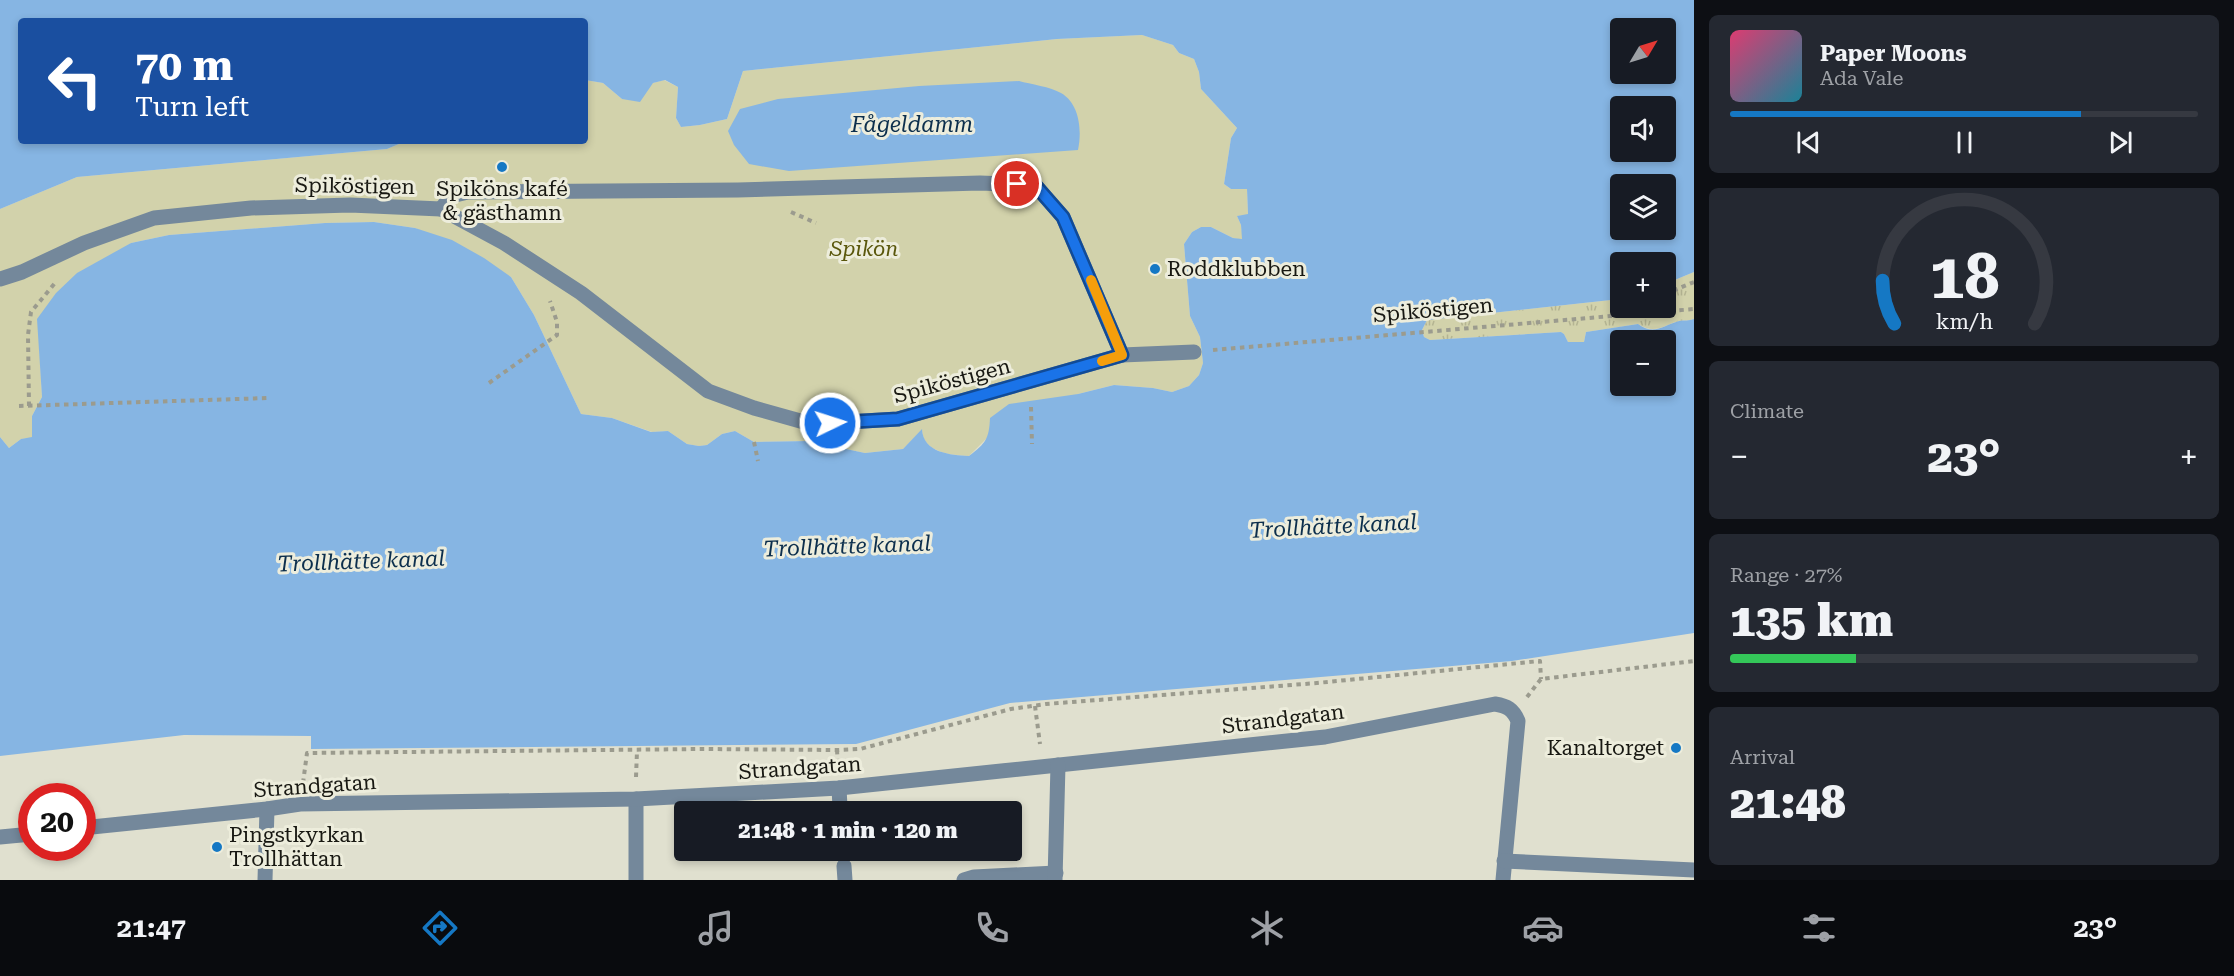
<!DOCTYPE html>
<html lang="en">
<head>
<meta charset="utf-8">
<style>
  body { margin:0; font-family:"Roboto Serif",serif; background:#242831; color:#f1f3f6; height:100vh; display:flex; flex-direction:column; font-size:22px; white-space:nowrap }
  * { box-sizing:border-box; margin:0 }
  p { font-size:20px; color:#9ea1a6 }
  .icon { flex:none; width:33px; height:33px; fill:none; stroke:currentColor; stroke-width:2; stroke-linecap:round; stroke-linejoin:round }
  .map { position:relative; flex:1; overflow:hidden }
  .details { display:flex; flex-direction:column; gap:15px; padding:15px; background:#0d0f14; width:540px }
  .details>* { flex:none }
  .top-card { position:absolute; left:18px; top:18px; width:570px; height:126px; border-radius:6px; box-shadow:0 3px 9px #0003; background:#1a4fa0; color:#fff; overflow:hidden }
  .needle { width:39px; rotate:52deg }
  .tools { position:absolute; left:1610px; top:18px; display:grid; gap:12px }
  .tools a { display:grid; place-items:center; width:66px; height:66px; border-radius:6px; background:#171b24; box-shadow:0 3px 9px #0003; font-size:30px }
  .speed { position:absolute; left:18px; top:783px; display:flex; gap:12px; font-size:30px; font-weight:700; text-align:center }
  .speed>* { display:grid; place-content:center; width:78px; height:78px; border-radius:50%; background:#171b24; box-shadow:0 3px 9px #0003; line-height:1 }
  .speed .limit { border:9px solid #d22; background:#fff; color:#111 }
  .pin { position:absolute; display:grid; place-items:center; width:51px; height:51px; color:#fff; margin:-26px; border:3px solid #fff; border-radius:50%; box-shadow:0 2px 6px #0007 }
  .me { position:absolute; width:66px; margin:-33px; rotate:86deg; stroke-linejoin:round; filter:drop-shadow(0 0 4px #0008) }
  .turn { display:flex; align-items:center; gap:21px; height:126px; padding:0 18px; font-size:27px }
  .turn .icon { width:78px; height:78px; stroke-width:2.5 }
  .turn b { display:block; font-size:42px; line-height:51px }
  .big { font-size:45px; font-weight:800; line-height:1.1 }
  .details .card { flex:1; display:flex; flex-direction:column; justify-content:center; gap:9px; min-width:0; padding:0 21px; border-radius:9px; background:#242831 }
  .details .dial { align-items:center; gap:0 }
  .dial svg { height:156px; overflow:visible; fill:none; stroke:#363941; stroke-width:7; stroke-linecap:round; text-anchor:middle }
  .dial text { fill:#f1f3f6; stroke:none }
  .song { display:flex; align-items:center; gap:18px }
  .cover { width:72px; height:72px; border-radius:9px; background:linear-gradient(135deg,hsl(340 70% 55%),hsl(190 70% 35%)) }
  .played { height:6px; border-radius:3px; background:linear-gradient(90deg,#1578c4 75%,#363941 75%) }
  .keys { display:flex; justify-content:space-around; direction:ltr }
  .heat { display:flex; justify-content:space-between; align-items:center; font-size:33px; direction:ltr }
  .charge { height:9px; border-radius:4px; background:linear-gradient(90deg,#34c759 27%,#363941 0) }
  .trip { position:absolute; left:674px; top:801px; width:348px; height:60px; border-radius:6px; background:#171b24; box-shadow:0 3px 9px #0003; font-weight:800; line-height:60px; text-align:center }
  .menu { display:flex; height:96px; justify-content:space-around; align-items:center; background:#090b0e; color:#9ea1a6 }
  .menu .icon { width:42px; height:42px }
  .menu .on { color:#1578c4 }
  .menu b { font-size:27px; color:#f1f3f6 }
  main { display:flex; flex:1; min-height:0 }
  .map>svg:first-child { display:block }
</style>
</head>
<body>
<main>
<div class="map">
<svg width="1694" height="880" viewBox="0 0 1694 880">
  <defs>
    <pattern id="grass-tufts" width="24" height="20" patternUnits="userSpaceOnUse" patternTransform="scale(1.5)"><rect width="24" height="20" fill="#d2d2ab"/><path d="M3 7l-1-3M5 7V3M7 7l1-3M15 17l-1-3M17 17v-4M19 17l1-3" fill="none" stroke="#b4b492"/></pattern>
  </defs>
  <rect width="100%" height="100%" fill="#e0e0cf"/>
  <!-- grass -->
  <path fill="url(#grass-tufts)" d="M1694,272V319C1689,321 1684,320 1679,321C1664,325 1655,335 1638,324L1586,332L1584,342H1568L1564,334L1561,332L1430,340L1424,337L1422,330L1427,320L1620,299V308H1665V284Z"/>
  <!-- park -->
  <path fill="#d2d2ab" d="M1142,35L1173,45L1179,53L1194,59L1199,72L1201,89L1237,128L1231,138L1224,184L1231,189H1247L1248,215L1237,216L1241,225L1243,240L1233,238L1211,227H1201L1192,232L1184,244L1190,316L1200,337L1203,363L1199,375L1189,386L1172,392L1153,388L1114,385L1078,394L989,436L969,456C952,455 923,453 922,430L903,449L865,453L841,448L833,436L812,441L754,442L735,431L722,434L707,445L699,446L687,444L668,431L652,432L612,418L581,414L534,315L511,277L415,228L374,222L325,223L169,235L131,243L38,319L42,397L32,416V438L21,439L9,448L0,437V209L77,177L387,149L406,141H585V80L603,83L622,99L653,83L664,80L678,87L676,118L681,127L700,125L727,119L743,71L1057,39Z"/>
  <!-- water -->
  <g fill="#86b5e3" fill-rule="evenodd">
    <path d="M0,0H1694V272L1665,284V262H1620V299L1427,320L1422,330L1424,337L1430,340L1561,332L1564,334L1568,342H1584L1586,332L1638,324C1654,336 1664,325 1679,321C1684,320 1689,321 1694,319V633L1512,661L1010,703L856,744L311,749V736L184,735L0,756V437L9,448L21,439L32,437V416L42,397L37,319L56,293L77,273L131,243L169,235L325,223L374,222L415,228L452,240L484,258L511,277L534,315L581,414L612,418L651,432L668,431L687,444L699,446L707,445L722,434L735,431L754,442L812,441L833,436L841,448L865,453L903,449L922,429C923,453 951,455 969,456C986,443 989,439 990,418L1009,404L1078,394L1114,385L1153,388L1172,392L1189,386L1199,375L1203,363L1200,337L1190,316L1184,244L1192,232L1201,227H1211L1233,238L1242,239L1241,225L1237,216L1248,214L1247,189H1231L1224,184L1231,138L1237,128L1201,89L1199,72L1194,59L1179,53L1173,45L1142,35L1057,39L743,71L727,119L700,125L681,127L676,118L678,87L665,80L653,83L640,102L622,99L603,83L585,80V21H21V141H406L387,149L77,177L0,209ZM1620,28H1665V74H1620ZM1620,106H1665V152H1620ZM1620,184H1665V230H1620ZM1620,340H1665V386H1620Z"/>
    <path d="M1019,81C1030,84 1051,87 1061,93C1080,104 1082,131 1078,150L789,171L749,164L734,145L728,131L740,109L778,99L919,86Z"/>
  </g>
  <g fill="none" stroke-linecap="round" stroke-linejoin="round">
    <!-- path -->
    <g stroke="#9b9b8e" stroke-width="4" stroke-dasharray="4.5 4.5" stroke-linecap="butt">
      <path d="M791,212L816,223"/>
      <path d="M1665,294L1694,282"/>
      <path d="M1632,313L1641,308"/>
      <path d="M1213,350L1694,309"/>
      <path d="M489,383L557,335V322L550,301"/>
      <path d="M19,406L269,398"/>
      <path d="M29,406L28,335L31,312L55,283"/>
      <path d="M1031,407L1032,444"/>
      <path d="M754,442L758,461"/>
      <path d="M1527,697L1541,679L1694,661"/>
      <path d="M1035,706L1040,744"/>
      <path d="M837,750L838,767"/>
      <path d="M636,777L637,751"/>
      <path d="M303,783L307,753L703,749L837,750L860,749L1011,709L1046,704L1317,683L1540,661L1541,679"/>
    </g>
    <!-- service -->
    <g stroke="#74889b" stroke-width="15">
      <path d="M441,209L451,196L468,192L738,190L980,183L1035,185L1063,217L1122,355"/>
      <path d="M0,279L22,272L84,243L154,218L251,208L350,205L441,209L504,243L581,293L708,391L754,408L811,424L898,419L1122,355L1194,352"/>
      <path d="M839,788L840,807"/>
      <path d="M844,866L845,880"/>
      <path d="M964,880L974,877L1056,873"/>
    </g>
    <!-- minor -->
    <g stroke="#74889b" stroke-width="15">
      <path d="M636,799V880"/>
      <path d="M82,828L267,809L300,804L636,799L839,788L1325,737L1495,704C1507,706 1513,709 1518,721L1503,880"/>
      <path d="M0,837L32,834"/>
      <path d="M1504,861L1694,870"/>
      <path d="M265,880L267,809"/>
      <path d="M1055,880L1058,765"/>
    </g>
  </g>
  <g fill="none" stroke-linecap="round" stroke-linejoin="round">
    <!-- route casing -->
    <g stroke="#114b97" stroke-width="15">
      <path id="route" d="M830,423L898,419L1122,355L1063,217L1035,185L1017,184"/>
    </g>
    <!-- route -->
    <use href="#route" stroke="#1a73e8" stroke-width="10"/>
    <!-- slow -->
    <path stroke="#f59e0b" stroke-width="10" d="M1091,280L1122,355L1102,361"/>
  </g>
  <!-- markers -->
  <g fill="#1578c4" stroke="#ededdc" stroke-width="2">
    <circle cx="502" cy="167" r="6"/>
    <circle cx="1155" cy="269" r="6"/>
    <circle cx="1676" cy="748" r="6"/>
    <circle cx="217" cy="847" r="6"/>
  </g>
  <g text-anchor="middle" dominant-baseline="central" stroke-width="6" stroke-linejoin="round" paint-order="stroke">
    <!-- street labels -->
    <g font-size="21" fill="#181812" stroke="#ededdc">
      <text transform="translate(355 186) rotate(1)">Spiköstigen</text>
      <text transform="translate(1433 310) rotate(-5)">Spiköstigen</text>
      <text transform="translate(952 381) rotate(-15)">Spiköstigen</text>
      <text transform="translate(1283 719) rotate(-7)">Strandgatan</text>
      <text transform="translate(800 768) rotate(-4)">Strandgatan</text>
      <text transform="translate(315 786) rotate(-4)">Strandgatan</text>
    </g>
    <!-- poi labels -->
    <g font-size="21" fill="#181812" stroke="#ededdc" text-anchor="start">
      <text x="502" y="189" text-anchor="middle">Spiköns kafé<tspan x="502" dy="24">&amp; gästhamn</tspan></text>
      <text x="1167" y="269">Roddklubben</text>
      <text x="1664" y="748" text-anchor="end">Kanaltorget</text>
      <text x="229" y="835">Pingstkyrkan<tspan x="229" dy="24">Trollhättan</tspan></text>
    </g>
    <!-- park labels -->
    <g font-size="21" font-style="italic" fill="#5a570c" stroke="#ededdc">
      <text x="864" y="249">Spikön</text>
    </g>
    <!-- water labels -->
    <g font-size="22" font-style="italic" fill="#0c2f4d" stroke="#ededdc">
      <text x="912" y="124">Fågeldamm</text>
      <text transform="translate(1333 526) rotate(-3)">Trollhätte kanal</text>
      <text transform="translate(847 546) rotate(-2)">Trollhätte kanal</text>
      <text transform="translate(361 561) rotate(-2)">Trollhätte kanal</text>
    </g>
  </g>
</svg>
<div class="tools">
<a><svg class="needle" viewBox="-14 -14 28 28"><path d="M0-13l5 13h-10z" fill="#e53935"/><path d="M0 13l5-13h-10z" fill="#9ea1a6"/></svg></a>
<a><svg class="icon" aria-label="sound" viewBox="0 0 24 24"><path d="M4 9h4l5-4v14l-5-4H4zM17 9q2 3 0 6"/></svg></a>
<a><svg class="icon" aria-label="layers" viewBox="0 0 24 24"><path d="M12 4l9 5-9 5-9-5zM3 14l9 5 9-5"/></svg></a>
<a>+</a>
<a>−</a>
</div>
<div class="speed"><div class="limit">20</div></div>
<div class="pin" style="left:1017px;top:184px;background:#d93025"><svg class="icon" aria-label="arrive" viewBox="0 0 24 24"><path d="M6 21V4h12l-3 4 3 4H6"/></svg></div>
<svg class="me" style="left:830px;top:423px" viewBox="-20 -20 40 40"><circle r="17" fill="#1a73e8" stroke="#fff" stroke-width="3"/><path d="M0-11L8 9 0 5-8 9z" fill="#fff"/></svg>
<div class="trip">21:48 · 1 min · 120 m</div>
<div class="top-card">
<div class="turn"><svg class="icon" aria-label="left" viewBox="0 0 24 24"><path d="M17 20v-9H6M10 6l-5 5 5 5"/></svg><div><b>70 m</b>Turn left</div></div>
</div>
</div>
<section class="details">
<div class="card">
<div class="song"><i class="cover"></i><div><b>Paper Moons</b><p>Ada Vale</p></div></div>
<div class="played"></div>
<div class="keys"><svg class="icon" aria-label="previous" viewBox="0 0 24 24"><path d="M18 5L8 12l10 7zM5 5v14"/></svg><svg class="icon" aria-label="pause" viewBox="0 0 24 24"><path d="M8 5v14M16 5v14"/></svg><svg class="icon" aria-label="next" viewBox="0 0 24 24"><path d="M6 5l10 7-10 7zM19 5v14"/></svg></div>
</div>
<div class="card dial"><svg viewBox="0 0 100 80">
<path d="M14 69A42 42 0 1 1 86 69"/>
<path d="M14 69A42 42 0 0 1 8 47" stroke="#1578c4"/>
<text x="50" y="56" font-size="32" font-weight="700">18</text>
<text x="50" y="72" font-size="11">km/h</text>
</svg></div>
<div class="card"><p>Climate</p>
<div class="heat"><a>−</a><b class="big">23°</b><a>+</a></div>
</div>
<div class="card"><p>Range · 27%</p><b class="big">135 km</b><div class="charge"></div></div>
<div class="card"><p>Arrival</p><b class="big">21:48</b></div>
</section>
</main>
<nav class="menu">
<b>21:47</b>
<svg class="icon on" aria-label="directions" viewBox="0 0 24 24"><path d="M12 3l9 9-9 9-9-9zM9 14v-3h6M13 9l2 2-2 2"/></svg>
<svg class="icon" aria-label="music" viewBox="0 0 24 24"><path d="M9 18V5l10-2v13"/><circle cx="6" cy="18" r="3"/><circle cx="16" cy="16" r="3"/></svg>
<svg class="icon" aria-label="phone" viewBox="0 0 24 24"><path d="M5 4h4l2 5-3 2q2 4 5 5l2-3 5 2v4C11 20 4 13 5 4z"/></svg>
<svg class="icon" aria-label="climate" viewBox="0 0 24 24"><path d="M12 3v18M4 7l16 10M4 17L20 7"/></svg>
<svg class="icon" aria-label="car" viewBox="0 0 24 24"><path d="M5 17H2v-5l4-1 3-4h7l3 4 3 1v5h-3M9 17h6M6 11h13"/><circle cx="7" cy="17" r="2"/><circle cx="17" cy="17" r="2"/></svg>
<svg class="icon" aria-label="filters" viewBox="0 0 24 24"><path d="M4 7h16M4 17h16"/><circle cx="9" cy="7" r="2"/><circle cx="15" cy="17" r="2"/></svg>
<b>23°</b>
</nav>
</body>
</html>
